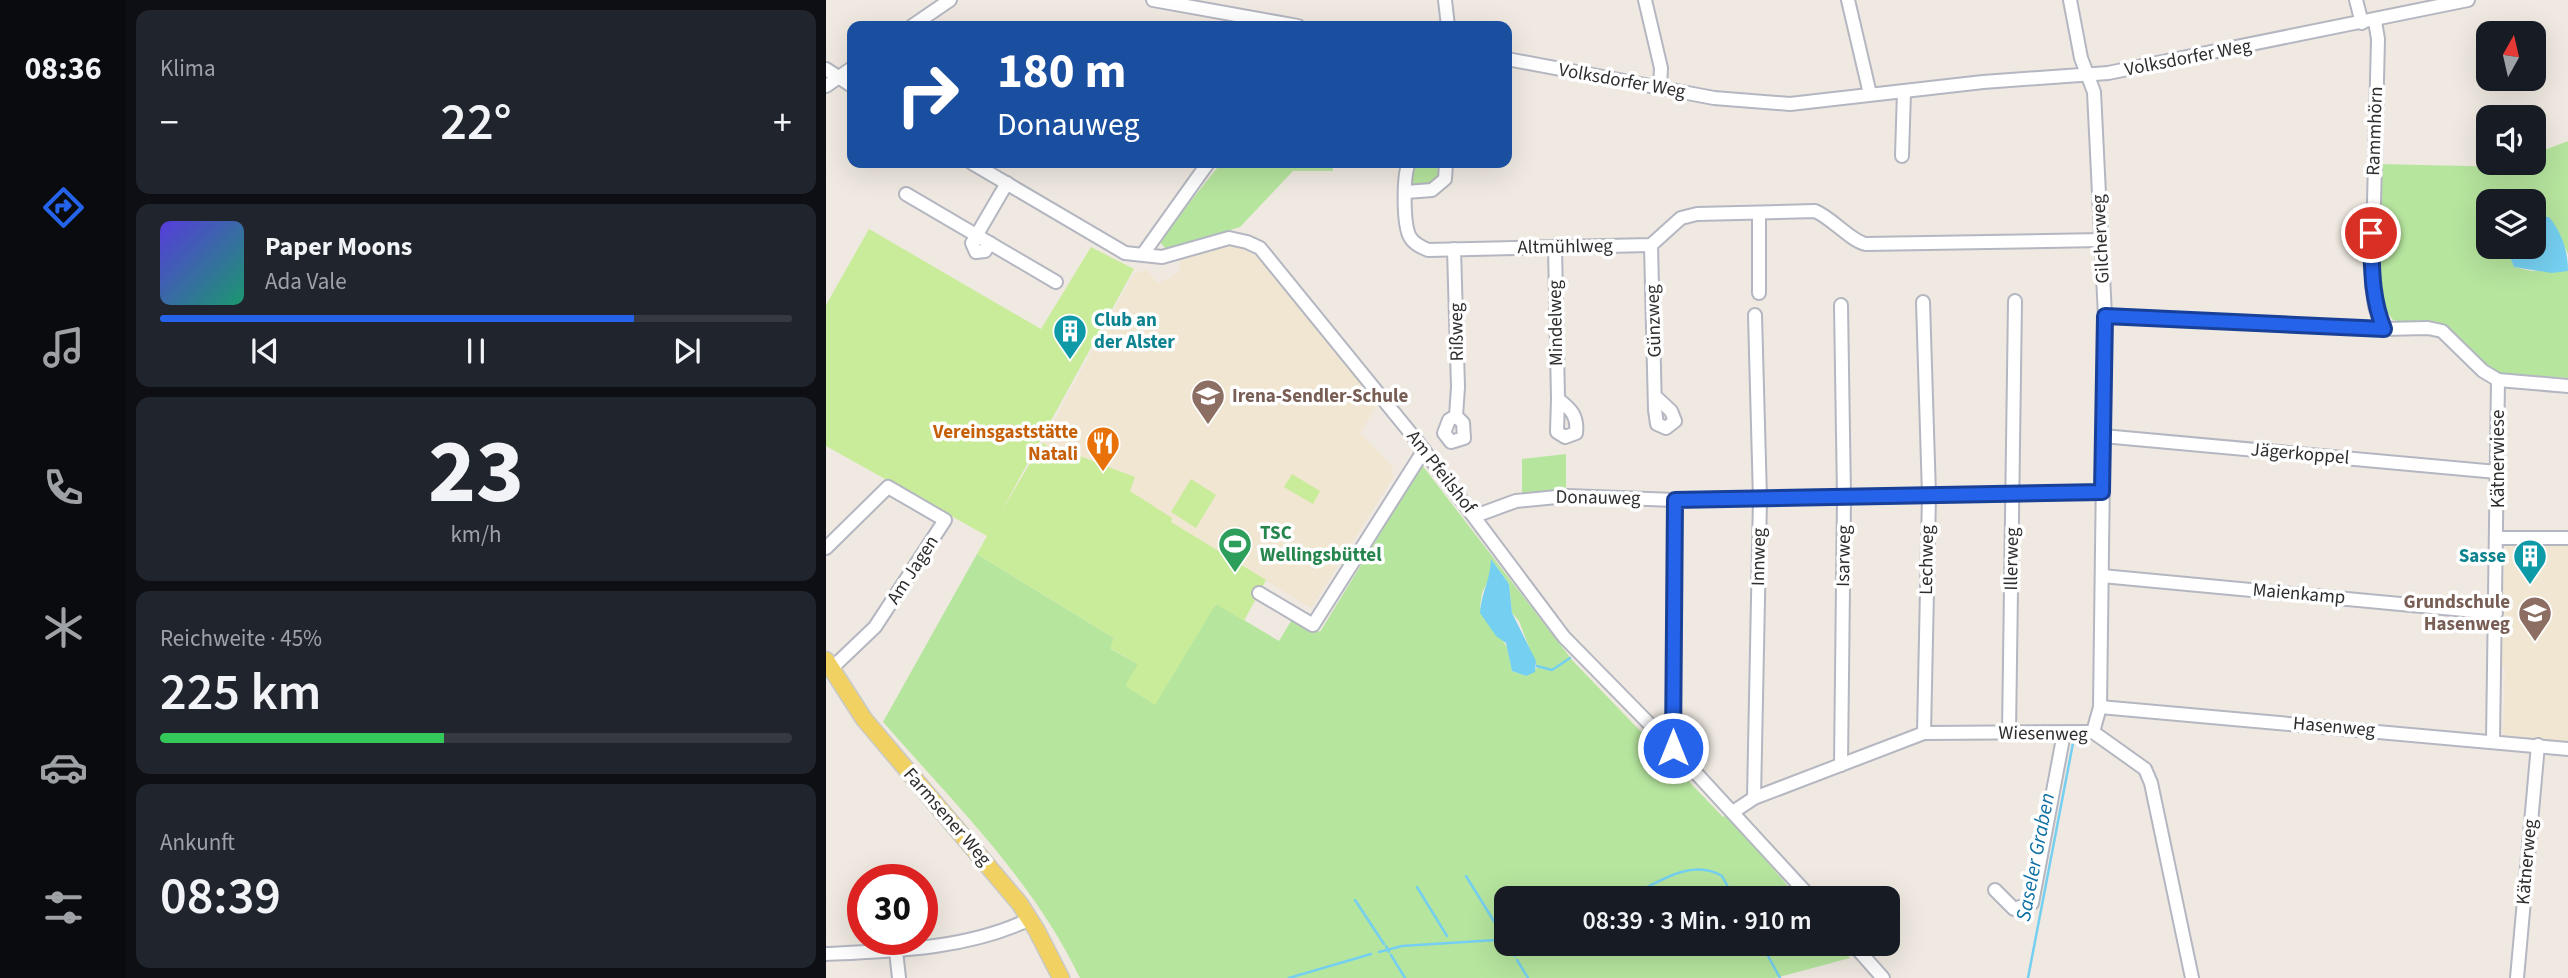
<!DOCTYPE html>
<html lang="de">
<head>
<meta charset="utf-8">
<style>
  body { margin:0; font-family:"Source Sans 3",sans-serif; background:#20242c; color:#f1f3f6; height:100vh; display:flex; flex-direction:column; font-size:26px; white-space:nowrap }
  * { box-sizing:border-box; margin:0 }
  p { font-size:23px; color:#9ea1a6 }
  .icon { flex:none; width:38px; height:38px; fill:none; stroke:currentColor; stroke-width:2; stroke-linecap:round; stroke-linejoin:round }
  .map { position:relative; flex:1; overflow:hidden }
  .panel { display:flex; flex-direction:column; gap:10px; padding:10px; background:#0d0f14; width:700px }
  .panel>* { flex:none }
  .guide { position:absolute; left:21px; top:21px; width:665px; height:147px; border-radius:14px; box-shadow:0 7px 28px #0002; background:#1a4fa0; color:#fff; overflow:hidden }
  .needle { width:46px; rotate:8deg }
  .buttons { position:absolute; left:1650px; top:21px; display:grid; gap:14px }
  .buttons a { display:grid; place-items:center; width:70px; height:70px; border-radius:14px; background:#171b24; box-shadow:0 7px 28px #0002; font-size:35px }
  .speed { position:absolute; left:21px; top:864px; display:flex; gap:14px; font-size:35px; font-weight:700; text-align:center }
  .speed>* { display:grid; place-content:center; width:91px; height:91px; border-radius:50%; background:#171b24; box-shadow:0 7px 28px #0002; line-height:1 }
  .speed .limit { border:10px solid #d22; background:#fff; color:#111 }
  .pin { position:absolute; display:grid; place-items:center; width:60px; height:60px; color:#fff; margin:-30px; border:4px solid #fff; border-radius:50%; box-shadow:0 2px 7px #0007 }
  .me { position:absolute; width:77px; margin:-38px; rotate:0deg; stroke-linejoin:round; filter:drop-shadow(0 0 5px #0008) }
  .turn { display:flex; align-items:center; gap:24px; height:147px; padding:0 35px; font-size:32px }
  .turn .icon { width:91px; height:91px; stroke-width:2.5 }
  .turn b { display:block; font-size:49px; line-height:60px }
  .big { font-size:52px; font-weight:600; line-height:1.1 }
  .panel .widget { flex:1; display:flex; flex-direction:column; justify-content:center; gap:10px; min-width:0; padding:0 24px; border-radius:14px; background:#20242c }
  .panel .dial { align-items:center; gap:0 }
  .dial b { font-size:91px; line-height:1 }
  .song { display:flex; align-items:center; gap:21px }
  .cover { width:84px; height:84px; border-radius:10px; background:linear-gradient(135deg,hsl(250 70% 55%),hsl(160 70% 35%)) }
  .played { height:7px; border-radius:4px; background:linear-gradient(90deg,#2563eb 75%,#363941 75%) }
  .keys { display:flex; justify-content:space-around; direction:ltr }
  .heat { display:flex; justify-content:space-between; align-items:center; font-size:38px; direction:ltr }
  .charge { height:10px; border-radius:5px; background:linear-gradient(90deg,#34c759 45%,#363941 0) }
  .trip { position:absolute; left:668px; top:886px; width:406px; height:70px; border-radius:14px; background:#171b24; box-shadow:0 7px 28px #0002; font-weight:600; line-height:70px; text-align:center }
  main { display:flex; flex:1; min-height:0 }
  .menu { display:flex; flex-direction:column; width:126px; justify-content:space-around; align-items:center; background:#090b0e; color:#9ea1a6 }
  .menu .icon { width:49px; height:49px }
  .menu .current { color:#2563eb }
  .menu b { font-size:32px; color:#f1f3f6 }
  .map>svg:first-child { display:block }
</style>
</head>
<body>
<main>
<nav class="menu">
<b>08:36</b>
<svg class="icon current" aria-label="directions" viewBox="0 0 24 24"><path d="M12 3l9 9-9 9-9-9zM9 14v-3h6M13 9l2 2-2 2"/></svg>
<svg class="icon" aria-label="music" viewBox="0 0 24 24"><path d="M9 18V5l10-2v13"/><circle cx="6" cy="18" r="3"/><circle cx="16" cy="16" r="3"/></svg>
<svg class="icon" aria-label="phone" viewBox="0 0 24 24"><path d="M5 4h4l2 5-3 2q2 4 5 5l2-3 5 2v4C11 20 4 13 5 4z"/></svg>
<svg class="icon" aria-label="climate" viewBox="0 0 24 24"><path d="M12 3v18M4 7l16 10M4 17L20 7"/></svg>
<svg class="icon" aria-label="car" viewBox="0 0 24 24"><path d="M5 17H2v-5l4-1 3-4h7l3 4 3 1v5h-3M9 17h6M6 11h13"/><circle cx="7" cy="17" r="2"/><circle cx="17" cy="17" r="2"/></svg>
<svg class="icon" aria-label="filters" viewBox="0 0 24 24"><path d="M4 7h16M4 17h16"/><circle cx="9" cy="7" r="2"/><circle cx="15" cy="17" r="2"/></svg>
</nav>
<section class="panel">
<div class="widget"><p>Klima</p>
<div class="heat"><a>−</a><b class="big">22°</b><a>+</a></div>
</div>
<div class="widget">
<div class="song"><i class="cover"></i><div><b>Paper Moons</b><p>Ada Vale</p></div></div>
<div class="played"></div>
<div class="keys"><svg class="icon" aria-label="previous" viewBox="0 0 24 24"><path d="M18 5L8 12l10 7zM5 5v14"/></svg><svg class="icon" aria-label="pause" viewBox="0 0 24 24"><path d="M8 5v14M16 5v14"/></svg><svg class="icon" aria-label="next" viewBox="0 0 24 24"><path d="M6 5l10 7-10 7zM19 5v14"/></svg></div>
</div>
<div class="widget dial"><b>23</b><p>km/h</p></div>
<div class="widget"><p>Reichweite · 45%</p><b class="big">225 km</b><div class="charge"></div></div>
<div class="widget"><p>Ankunft</p><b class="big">08:39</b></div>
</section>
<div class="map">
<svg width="1742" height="978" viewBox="0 0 1742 978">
  <rect width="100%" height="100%" fill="#efe9e1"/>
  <!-- education -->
  <g fill="#f0e6d1">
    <path d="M404,246L419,249L433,259L552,404L534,433L568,468L565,472L568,476L485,608L344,522L303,491L308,477L251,455L248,462L216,443L308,273L321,270L331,283L343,279L354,271V258Z"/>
    <path d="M1679,543L1742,544V743L1677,735L1679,667L1674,666Z"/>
  </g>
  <!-- green -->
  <g fill="#b6e59e" fill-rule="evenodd">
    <path d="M1742,141V254L1723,217L1708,216V201H1662V247H1680L1688,267L1705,271H1742V378L1672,373L1659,368L1621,331L1567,320L1555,304L1549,275L1551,164L1689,167V163H1708V154Z"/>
    <path d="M395,163H506L507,171H467L414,227L341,250L333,241Z"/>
    <path d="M587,163H617L616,177L607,185L583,186Z"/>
    <path d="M740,454V492L696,496V459Z"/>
    <path d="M596,465L746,660L897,817L901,815L908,822L972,898H681V943H1011L1024,958L949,978H254C207,880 128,803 57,722L151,554L288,638L285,649L312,664L391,604L453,641L468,616L494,632ZM665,559L683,584L686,613L693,621L711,668L700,676L686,671L681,647L654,607L656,593L666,573Z"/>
  </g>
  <!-- pitch -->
  <g fill="#c9ec9a">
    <path d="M43,229L215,329L265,247L308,269L175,512L216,443L248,462L251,455L309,477L304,491L346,518L345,522L440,580L418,621L390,604L329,705L299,686L312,664L284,648L288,638L151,554L161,536L0,446V305Z"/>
    <path d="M466,474L494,491L487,504L458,487Z"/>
    <path d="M365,479L390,495L370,528L345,512Z"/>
  </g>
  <!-- water -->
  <g fill="#75cff0">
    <path d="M1708,216L1723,217C1736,233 1742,251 1742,271L1726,273L1688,267L1680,247H1708Z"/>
    <path d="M665,559L683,584L686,613L710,661L709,672L700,676L686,671L680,643L670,636L654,613C655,594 665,578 665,559Z"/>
  </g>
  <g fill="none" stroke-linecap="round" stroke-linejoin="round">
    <!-- stream -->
    <g stroke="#75cff0" stroke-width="2.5">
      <path d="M711,666L726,670L744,658"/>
      <path d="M640,876L674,931"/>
      <path d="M591,887L621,936"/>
      <path d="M801,898C829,884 865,857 896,876L908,898"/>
      <path d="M529,900L558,944"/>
      <path d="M676,935L681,942"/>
      <path d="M681,943L689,956"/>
      <path d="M935,943L954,978"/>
      <path d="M560,946L563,952"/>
      <path d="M553,952L576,946L670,940"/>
      <path d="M565,955L579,978"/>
      <path d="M691,960L702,978"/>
      <path d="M463,978L545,954"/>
      <path d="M1202,978L1247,743"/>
    </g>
    <!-- minor casing -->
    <g stroke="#b4b7c1" stroke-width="16">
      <g id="minor">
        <path d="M327,0L472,26"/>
        <path d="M619,0L622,26"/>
        <path d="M819,0L835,68L834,87"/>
        <path d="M1022,0L1044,94"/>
        <path d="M1244,0L1255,58L1268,92L1279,316L1274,707L1267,732"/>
        <path d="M1530,0L1536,23"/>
        <path d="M1549,21L1552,39L1546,284L1549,306L1557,329L1602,328L1616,331L1657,371L1672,380L1742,386"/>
        <path d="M86,26L124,0"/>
        <path d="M681,59L888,98L964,104L1157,82L1282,73L1642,0"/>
        <path d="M0,69L26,86"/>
        <path d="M0,86L26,68"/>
        <path d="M1076,156L1078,91"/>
        <path d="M146,163L299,253L336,257L403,238L421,242L434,248L591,441L738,637L847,748L985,898"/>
        <path d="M583,163C577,175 577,225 584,237C588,244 595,247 602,250L825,245L855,218L871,214L989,211C1006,218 1026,242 1040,244L1275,240"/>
        <path d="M580,192L606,190L619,179L620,163"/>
        <path d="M80,194L230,282"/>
        <path d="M933,213V293"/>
        <path d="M164,243L159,251L150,252L146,243L181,183"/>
        <path d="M825,245L829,410L831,424L840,428L849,421L845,411L830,397"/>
        <path d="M729,247L732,399L731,432L739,437L750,433C752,416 745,409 732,399"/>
        <path d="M628,249L632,387L630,416L637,423L638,438L625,442L618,433L623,420L630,416"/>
        <path d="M317,254L382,163"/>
        <path d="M1097,302L1103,495L1098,733"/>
        <path d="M1015,305L1018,497L1015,765"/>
        <path d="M1279,316L1557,329"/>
        <path d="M1277,436L1671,472"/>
        <path d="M649,516L690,501L741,496L849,500L1276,492"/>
        <path d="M1671,538H1742"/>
        <path d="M0,548L62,487L119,520L49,627L5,669"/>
        <path d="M1276,576L1670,613"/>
        <path d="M433,593L487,625L598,450"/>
        <path d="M1274,707L1742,749"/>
        <path d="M1183,733L1189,301"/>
        <path d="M1667,741L1672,380"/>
        <path d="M847,748L849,500"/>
        <path d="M928,798L934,499L929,315"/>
        <path d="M907,812L928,798L1098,733L1267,732L1319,769L1325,783L1366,978"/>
        <path d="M1169,890L1188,909L1206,903L1238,733"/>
        <path d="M1026,943L1057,978"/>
        <path d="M70,951L73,978"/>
        <path d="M0,954C68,951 142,949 204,919"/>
        <path d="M1691,978L1712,745"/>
      </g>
    </g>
    <!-- major casing -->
    <g stroke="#c9c9c9" stroke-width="19">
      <path id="major" d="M0,660L38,719L194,904L211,931L235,978"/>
    </g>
    <!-- minor -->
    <use href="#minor" stroke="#fff" stroke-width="12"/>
    <!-- major -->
    <use href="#major" stroke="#f2d163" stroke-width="16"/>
  </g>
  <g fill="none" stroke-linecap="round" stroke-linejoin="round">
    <!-- route casing -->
    <g stroke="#184099" stroke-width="18">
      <path id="route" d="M847,748L849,500L1276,492L1279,316L1558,329C1545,297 1546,267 1545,233"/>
    </g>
    <!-- route -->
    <use href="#route" stroke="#2563eb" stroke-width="12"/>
  </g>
  <!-- icons -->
  <defs>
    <g id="building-pin" transform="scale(1.75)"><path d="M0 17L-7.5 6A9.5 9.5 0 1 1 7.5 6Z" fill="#0f9aa8" stroke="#fff"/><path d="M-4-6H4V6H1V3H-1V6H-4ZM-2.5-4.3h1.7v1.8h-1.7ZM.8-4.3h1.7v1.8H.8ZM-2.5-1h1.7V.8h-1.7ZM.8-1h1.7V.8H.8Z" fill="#fff"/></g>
    <g id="school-pin" transform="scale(1.75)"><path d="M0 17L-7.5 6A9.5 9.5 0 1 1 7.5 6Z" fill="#8d6e63" stroke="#fff"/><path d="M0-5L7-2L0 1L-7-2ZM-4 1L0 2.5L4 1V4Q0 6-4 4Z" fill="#fff"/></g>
    <g id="restaurant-pin" transform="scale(1.75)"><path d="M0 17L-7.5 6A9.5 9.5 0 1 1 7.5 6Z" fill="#e8710a" stroke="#fff"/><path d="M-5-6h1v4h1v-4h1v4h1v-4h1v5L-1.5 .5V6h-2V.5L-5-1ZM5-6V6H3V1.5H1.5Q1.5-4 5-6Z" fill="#fff"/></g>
    <g id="stadium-pin" transform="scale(1.75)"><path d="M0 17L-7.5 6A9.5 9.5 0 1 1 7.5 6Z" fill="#2e9e5b" stroke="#fff"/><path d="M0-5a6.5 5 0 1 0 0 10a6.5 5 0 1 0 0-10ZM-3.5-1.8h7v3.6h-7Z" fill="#fff"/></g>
  </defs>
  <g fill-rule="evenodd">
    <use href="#building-pin" x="244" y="331"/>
    <use href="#school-pin" x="382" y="396"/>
    <use href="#restaurant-pin" x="277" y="443"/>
    <use href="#stadium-pin" x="409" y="544"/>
    <use href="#building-pin" x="1704" y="556"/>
    <use href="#school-pin" x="1709" y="613"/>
  </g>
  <g text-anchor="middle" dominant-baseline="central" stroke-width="7" stroke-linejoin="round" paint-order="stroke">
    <!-- street labels -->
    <g font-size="19" fill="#2e2e2e" stroke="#fff">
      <text transform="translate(1362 58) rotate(-11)">Volksdorfer Weg</text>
      <text transform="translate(796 81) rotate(10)">Volksdorfer Weg</text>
      <text transform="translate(1549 131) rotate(-88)">Rammhörn</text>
      <text transform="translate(1275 239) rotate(-93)">Gilcherweg</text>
      <text transform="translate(739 247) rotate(-1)">Altmühlweg</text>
      <text transform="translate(828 321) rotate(-92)">Günzweg</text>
      <text transform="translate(730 323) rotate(-91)">Mindelweg</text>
      <text transform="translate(631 332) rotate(-91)">Rißweg</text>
      <text transform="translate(1474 454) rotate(5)">Jägerkoppel</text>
      <text transform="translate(1672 459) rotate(-90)">Kätnerwiese</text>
      <text transform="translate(615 472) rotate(52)">Am Pfeilshof</text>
      <text transform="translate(772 498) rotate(1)">Donauweg</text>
      <text transform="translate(1018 556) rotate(-89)">Isarweg</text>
      <text transform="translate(933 557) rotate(-89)">Innweg</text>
      <text transform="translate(1186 559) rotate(-89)">Illerweg</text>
      <text transform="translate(1101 560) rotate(-89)">Lechweg</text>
      <text transform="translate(87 570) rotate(-57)">Am Jagen</text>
      <text transform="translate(1473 594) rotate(5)">Maienkamp</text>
      <text transform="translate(1508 727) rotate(5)">Hasenweg</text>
      <text transform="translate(1217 734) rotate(1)">Wiesenweg</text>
      <text transform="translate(121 817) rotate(49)">Farmsener Weg</text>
      <text transform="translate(1701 862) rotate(-85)">Kätnerweg</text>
    </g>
    <!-- culture labels -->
    <g font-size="19" font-weight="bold" fill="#0d838f" stroke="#fff" text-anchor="start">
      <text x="268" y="320">Club an<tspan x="268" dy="22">der Alster</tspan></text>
      <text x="1680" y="556" text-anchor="end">Sasse</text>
    </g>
    <!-- education labels -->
    <g font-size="19" font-weight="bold" fill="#785e54" stroke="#fff" text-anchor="start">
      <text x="406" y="396">Irena-Sendler-Schule</text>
      <text x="1684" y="602" text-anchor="end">Grundschule<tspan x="1684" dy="22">Hasenweg</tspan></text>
    </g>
    <!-- food labels -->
    <g font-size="19" font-weight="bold" fill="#c56008" stroke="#fff" text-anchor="end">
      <text x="252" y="432">Vereinsgaststätte<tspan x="252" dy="22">Natali</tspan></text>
    </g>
    <!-- leisure labels -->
    <g font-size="19" font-weight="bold" fill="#27864d" stroke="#fff" text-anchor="start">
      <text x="434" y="533">TSC<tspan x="434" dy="22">Wellingsbüttel</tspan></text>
    </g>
    <!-- water labels -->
    <g font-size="21" font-style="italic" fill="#0d6fa3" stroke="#fff">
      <text transform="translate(1209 857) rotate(-79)">Saseler Graben</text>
    </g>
  </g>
</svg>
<div class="buttons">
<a><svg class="needle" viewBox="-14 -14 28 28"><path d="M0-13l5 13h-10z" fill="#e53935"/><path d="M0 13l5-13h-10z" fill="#9ea1a6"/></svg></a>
<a><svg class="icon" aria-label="sound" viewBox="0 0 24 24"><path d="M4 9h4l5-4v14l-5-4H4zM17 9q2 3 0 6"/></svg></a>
<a><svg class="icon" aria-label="layers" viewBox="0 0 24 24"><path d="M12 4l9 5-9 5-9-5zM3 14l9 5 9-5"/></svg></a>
</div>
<div class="speed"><div class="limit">30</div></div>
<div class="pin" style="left:1545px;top:233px;background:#d93025"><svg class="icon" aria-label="arrive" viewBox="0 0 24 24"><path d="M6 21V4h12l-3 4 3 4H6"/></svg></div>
<svg class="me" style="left:847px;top:748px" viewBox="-20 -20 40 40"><circle r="17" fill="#2563eb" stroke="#fff" stroke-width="3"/><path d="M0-11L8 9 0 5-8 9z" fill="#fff"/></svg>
<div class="trip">08:39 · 3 Min. · 910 m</div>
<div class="guide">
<div class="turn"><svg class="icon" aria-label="right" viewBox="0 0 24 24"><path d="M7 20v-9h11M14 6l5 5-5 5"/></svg><div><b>180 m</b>Donauweg</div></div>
</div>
</div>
</main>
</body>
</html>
